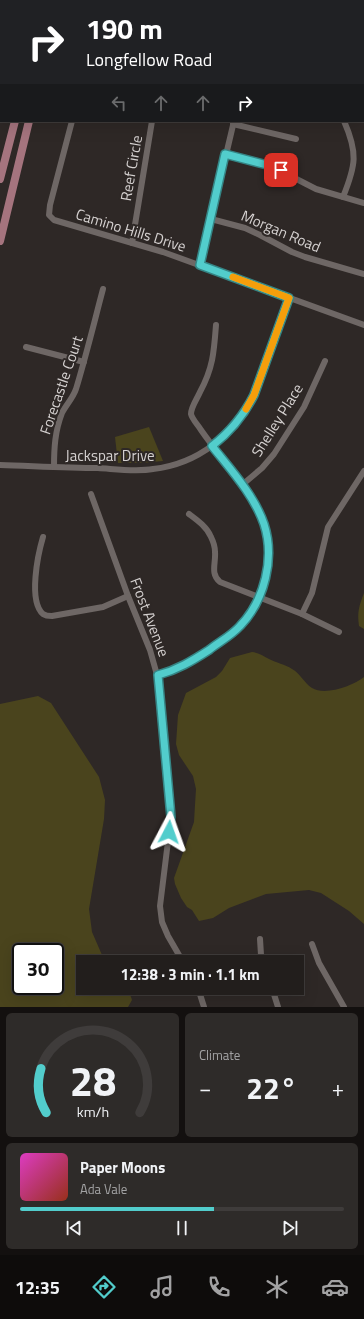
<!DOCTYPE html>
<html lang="en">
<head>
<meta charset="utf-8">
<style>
  body { margin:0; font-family:"Titillium Web",sans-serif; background:#2e2b29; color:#f1f3f6; height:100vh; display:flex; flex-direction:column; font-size:15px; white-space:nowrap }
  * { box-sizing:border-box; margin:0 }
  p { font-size:13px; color:#a2a2a3 }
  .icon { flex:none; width:22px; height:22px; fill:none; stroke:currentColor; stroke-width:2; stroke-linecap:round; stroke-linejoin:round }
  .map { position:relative; height:1007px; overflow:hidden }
  .side { display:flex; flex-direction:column; gap:6px; padding:6px; background:#13100f; flex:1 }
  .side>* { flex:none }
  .top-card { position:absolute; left:0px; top:0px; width:364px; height:122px; box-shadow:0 4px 16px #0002,0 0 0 1px #3f3c3b; background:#202124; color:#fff; overflow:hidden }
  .speed { position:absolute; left:12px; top:943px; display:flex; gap:8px; font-size:20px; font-weight:700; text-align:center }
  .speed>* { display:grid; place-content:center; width:52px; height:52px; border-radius:50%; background:#221e1c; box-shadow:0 4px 16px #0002,0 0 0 1px #3f3c3b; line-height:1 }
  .speed .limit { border:2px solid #111; border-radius:6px; background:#fff; color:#111 }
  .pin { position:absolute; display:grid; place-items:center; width:34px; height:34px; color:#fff; margin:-17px; border-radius:8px; box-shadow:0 2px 6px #0006 }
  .me { position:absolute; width:44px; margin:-22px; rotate:4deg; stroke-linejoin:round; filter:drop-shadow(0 0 3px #0008) }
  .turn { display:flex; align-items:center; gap:14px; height:84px; padding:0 20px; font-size:18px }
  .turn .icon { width:52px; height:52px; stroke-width:2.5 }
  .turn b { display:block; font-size:28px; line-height:34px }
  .lanes { display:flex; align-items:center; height:38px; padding:0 20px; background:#0003; justify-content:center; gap:20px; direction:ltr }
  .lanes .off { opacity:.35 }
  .big { font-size:30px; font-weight:700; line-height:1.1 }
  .side .card { flex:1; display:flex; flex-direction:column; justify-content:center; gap:6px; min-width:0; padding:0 14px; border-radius:6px; background:#2e2b29 }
  .side .dial { align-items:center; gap:0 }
  .dial svg { height:104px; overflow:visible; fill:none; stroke:#3f3c3b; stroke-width:7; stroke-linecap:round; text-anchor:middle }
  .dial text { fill:#f1f3f6; stroke:none }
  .song { display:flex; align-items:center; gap:12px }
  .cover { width:48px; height:48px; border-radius:6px; background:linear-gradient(135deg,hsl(310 70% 55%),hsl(10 70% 35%)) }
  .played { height:4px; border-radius:2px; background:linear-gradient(90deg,#52cdcc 60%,#3f3c3b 60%) }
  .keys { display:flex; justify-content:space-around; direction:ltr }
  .heat { display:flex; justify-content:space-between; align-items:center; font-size:22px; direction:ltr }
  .side .tiles { flex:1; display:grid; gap:6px; grid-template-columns:1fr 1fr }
  .card:last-child { grid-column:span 2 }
  .trip { position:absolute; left:76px; top:955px; width:228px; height:40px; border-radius:0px; background:#221e1c; box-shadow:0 4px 16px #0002,0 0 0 1px #3f3c3b; font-weight:700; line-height:40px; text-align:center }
  .tab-bar { display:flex; height:64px; justify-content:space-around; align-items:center; background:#0e0c0b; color:#a2a2a3 }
  .tab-bar .icon { width:28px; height:28px }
  .tab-bar .selected { color:#52cdcc }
  .tab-bar b { font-size:18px; color:#f1f3f6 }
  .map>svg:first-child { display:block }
</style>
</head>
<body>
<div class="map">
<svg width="364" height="1007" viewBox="0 0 364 1007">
  <rect width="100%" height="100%" fill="#2e2826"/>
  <!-- green -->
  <g fill="#4a441d" fill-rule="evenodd">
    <path d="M0,0H39L1,1L0,106Z"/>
    <path d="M149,427L163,461L141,463H118L115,437Z"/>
    <path d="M364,593V629L359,626C357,612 359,606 364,593Z"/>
    <path d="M252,652C259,653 263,656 269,659C276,663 285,664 292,669C300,673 304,683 312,688C325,696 353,686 364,677V924L349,911L321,893L309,890L266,894L229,908L213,918L199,921L192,910L187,907L181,898L175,884L174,878L194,822L195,805L196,789L193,776L179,755L176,744L178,715L186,693L216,677L222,671L230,658Z"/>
    <path d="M38,696L51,703L99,777L105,800L104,819L89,909L92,932L102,955L108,962H83V988H128L132,1000L128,1007H0V704ZM21,952H55V986H21Z"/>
  </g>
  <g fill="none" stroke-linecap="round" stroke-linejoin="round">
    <!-- minor -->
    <g stroke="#6e6765" stroke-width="6">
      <path d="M121,1V0"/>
      <path d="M191,1V0"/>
      <path d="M0,108H1"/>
      <path d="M72,121L50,205L49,215L54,220L163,252L364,325"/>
      <path d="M233,124L296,139"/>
      <path d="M225,154L271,166L316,189L364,203"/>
      <path d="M343,197C356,165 358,153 344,121"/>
      <path d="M211,219L245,228L260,235L292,252L305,257L364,274"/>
      <path d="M132,243L152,121"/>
      <path d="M200,265L234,121"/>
      <path d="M26,347L84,362"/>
      <path d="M0,465C33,466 65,468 98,468C115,469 136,472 153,469C198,464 234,435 254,395L289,298"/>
      <path d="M54,467C54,448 55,431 62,413C66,405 73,398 76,389C86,356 94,323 103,289"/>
      <path d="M242,485L262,468L274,454L304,407L325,361"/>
      <path d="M91,494L128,596L150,650L157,675L171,817L160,906L162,922L168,936L183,962"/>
      <path d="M189,514C197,520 207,527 211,537C213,541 215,548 215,552C216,563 210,574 220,582L302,614L339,632"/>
      <path d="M43,537C38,554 28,601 43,614C46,616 49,616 52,616L103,607L128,596"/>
      <path d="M302,614L312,593L328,527L364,471"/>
      <path d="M157,675C180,669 197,658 216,645C227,637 238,630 246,620C272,585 276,534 251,497C236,474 217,453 201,430C198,425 192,419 191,414C191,407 197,399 200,392C213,368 214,352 216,325"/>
      <path d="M260,939L261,955L263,962"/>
      <path d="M312,944L319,963L344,1007"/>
      <path d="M198,988L204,1007"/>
      <path d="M272,988L278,1007"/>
    </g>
    <!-- major -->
    <g stroke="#a5747e" stroke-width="8">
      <path d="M47,1V0"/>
      <path d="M60,1L61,0"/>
      <path d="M0,179L15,121"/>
      <path d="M0,241L29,121"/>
    </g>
  </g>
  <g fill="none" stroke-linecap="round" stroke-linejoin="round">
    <!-- route casing -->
    <g stroke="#358585" stroke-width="10">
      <path id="route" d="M169,832L171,817L158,675C177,670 192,661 209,650C219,642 231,636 240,626C265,600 275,558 264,524C254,495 231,470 212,446C230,432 244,415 254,395L289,298L200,265L225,154L271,166L281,170"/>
    </g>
    <!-- route -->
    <use href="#route" stroke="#52cdcc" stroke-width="7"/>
    <!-- slow -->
    <path stroke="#f59e0b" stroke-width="7" d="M233,277L289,298L254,395L246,409"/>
  </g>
  <g text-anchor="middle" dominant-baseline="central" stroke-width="4" stroke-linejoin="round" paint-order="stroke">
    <!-- street labels -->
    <g font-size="15" fill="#d5d1d0" stroke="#2e2826">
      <text transform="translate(131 168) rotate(-80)">Reef Circle</text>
      <text transform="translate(131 230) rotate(17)">Camino Hills Drive</text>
      <text transform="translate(281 231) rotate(23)">Morgan Road</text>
      <text transform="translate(61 385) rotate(-71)">Forecastle Court</text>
      <text transform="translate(277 420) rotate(-58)">Shelley Place</text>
      <text x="110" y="455">Jackspar Drive</text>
      <text transform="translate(150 617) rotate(69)">Frost Avenue</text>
    </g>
  </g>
</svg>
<div class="speed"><div class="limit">30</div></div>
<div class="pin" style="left:281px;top:170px;background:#d93025"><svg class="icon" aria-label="arrive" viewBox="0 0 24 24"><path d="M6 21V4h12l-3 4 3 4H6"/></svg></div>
<svg class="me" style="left:169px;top:832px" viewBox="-20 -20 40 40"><path d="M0-17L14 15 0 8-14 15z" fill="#52cdcc" stroke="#fff" stroke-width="4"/></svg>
<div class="trip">12:38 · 3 min · 1.1 km</div>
<div class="top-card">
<div class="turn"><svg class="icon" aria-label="right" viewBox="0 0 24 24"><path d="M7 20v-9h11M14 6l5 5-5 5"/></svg><div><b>190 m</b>Longfellow Road</div></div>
<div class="lanes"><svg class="icon off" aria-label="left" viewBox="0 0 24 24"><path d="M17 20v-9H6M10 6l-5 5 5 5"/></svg><svg class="icon off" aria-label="ahead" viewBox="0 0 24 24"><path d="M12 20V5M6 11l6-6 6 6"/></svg><svg class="icon off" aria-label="ahead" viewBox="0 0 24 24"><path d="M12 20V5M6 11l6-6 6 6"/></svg><svg class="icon" aria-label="right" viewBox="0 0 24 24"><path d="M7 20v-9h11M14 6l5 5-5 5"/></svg></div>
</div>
</div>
<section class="side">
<div class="tiles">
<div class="card dial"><svg viewBox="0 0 100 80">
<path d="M14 69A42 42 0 1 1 86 69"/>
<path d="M14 69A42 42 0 0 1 10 35" stroke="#52cdcc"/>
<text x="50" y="56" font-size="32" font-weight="700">28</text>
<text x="50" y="72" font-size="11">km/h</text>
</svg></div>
<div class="card"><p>Climate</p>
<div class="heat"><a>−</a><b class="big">22°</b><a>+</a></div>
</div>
<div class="card">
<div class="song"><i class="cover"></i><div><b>Paper Moons</b><p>Ada Vale</p></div></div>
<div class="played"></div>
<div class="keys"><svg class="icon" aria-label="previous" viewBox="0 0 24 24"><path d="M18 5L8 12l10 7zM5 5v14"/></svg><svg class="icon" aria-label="pause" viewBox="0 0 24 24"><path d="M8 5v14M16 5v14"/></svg><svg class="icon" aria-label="next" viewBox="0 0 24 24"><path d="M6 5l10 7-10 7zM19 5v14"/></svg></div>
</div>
</div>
</section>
<nav class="tab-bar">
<b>12:35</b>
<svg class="icon selected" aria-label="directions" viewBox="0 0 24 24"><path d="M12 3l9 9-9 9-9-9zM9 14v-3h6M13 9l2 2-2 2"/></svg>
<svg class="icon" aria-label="music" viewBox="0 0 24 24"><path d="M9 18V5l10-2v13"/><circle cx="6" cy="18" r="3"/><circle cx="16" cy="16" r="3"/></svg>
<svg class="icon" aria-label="phone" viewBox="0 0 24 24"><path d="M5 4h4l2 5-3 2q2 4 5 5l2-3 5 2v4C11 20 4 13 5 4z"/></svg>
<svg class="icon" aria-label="climate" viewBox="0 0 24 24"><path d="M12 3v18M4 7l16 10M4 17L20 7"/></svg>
<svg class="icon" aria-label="car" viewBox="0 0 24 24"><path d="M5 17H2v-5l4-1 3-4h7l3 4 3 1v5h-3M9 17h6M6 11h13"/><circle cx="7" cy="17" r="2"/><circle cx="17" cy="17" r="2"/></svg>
</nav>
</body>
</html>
